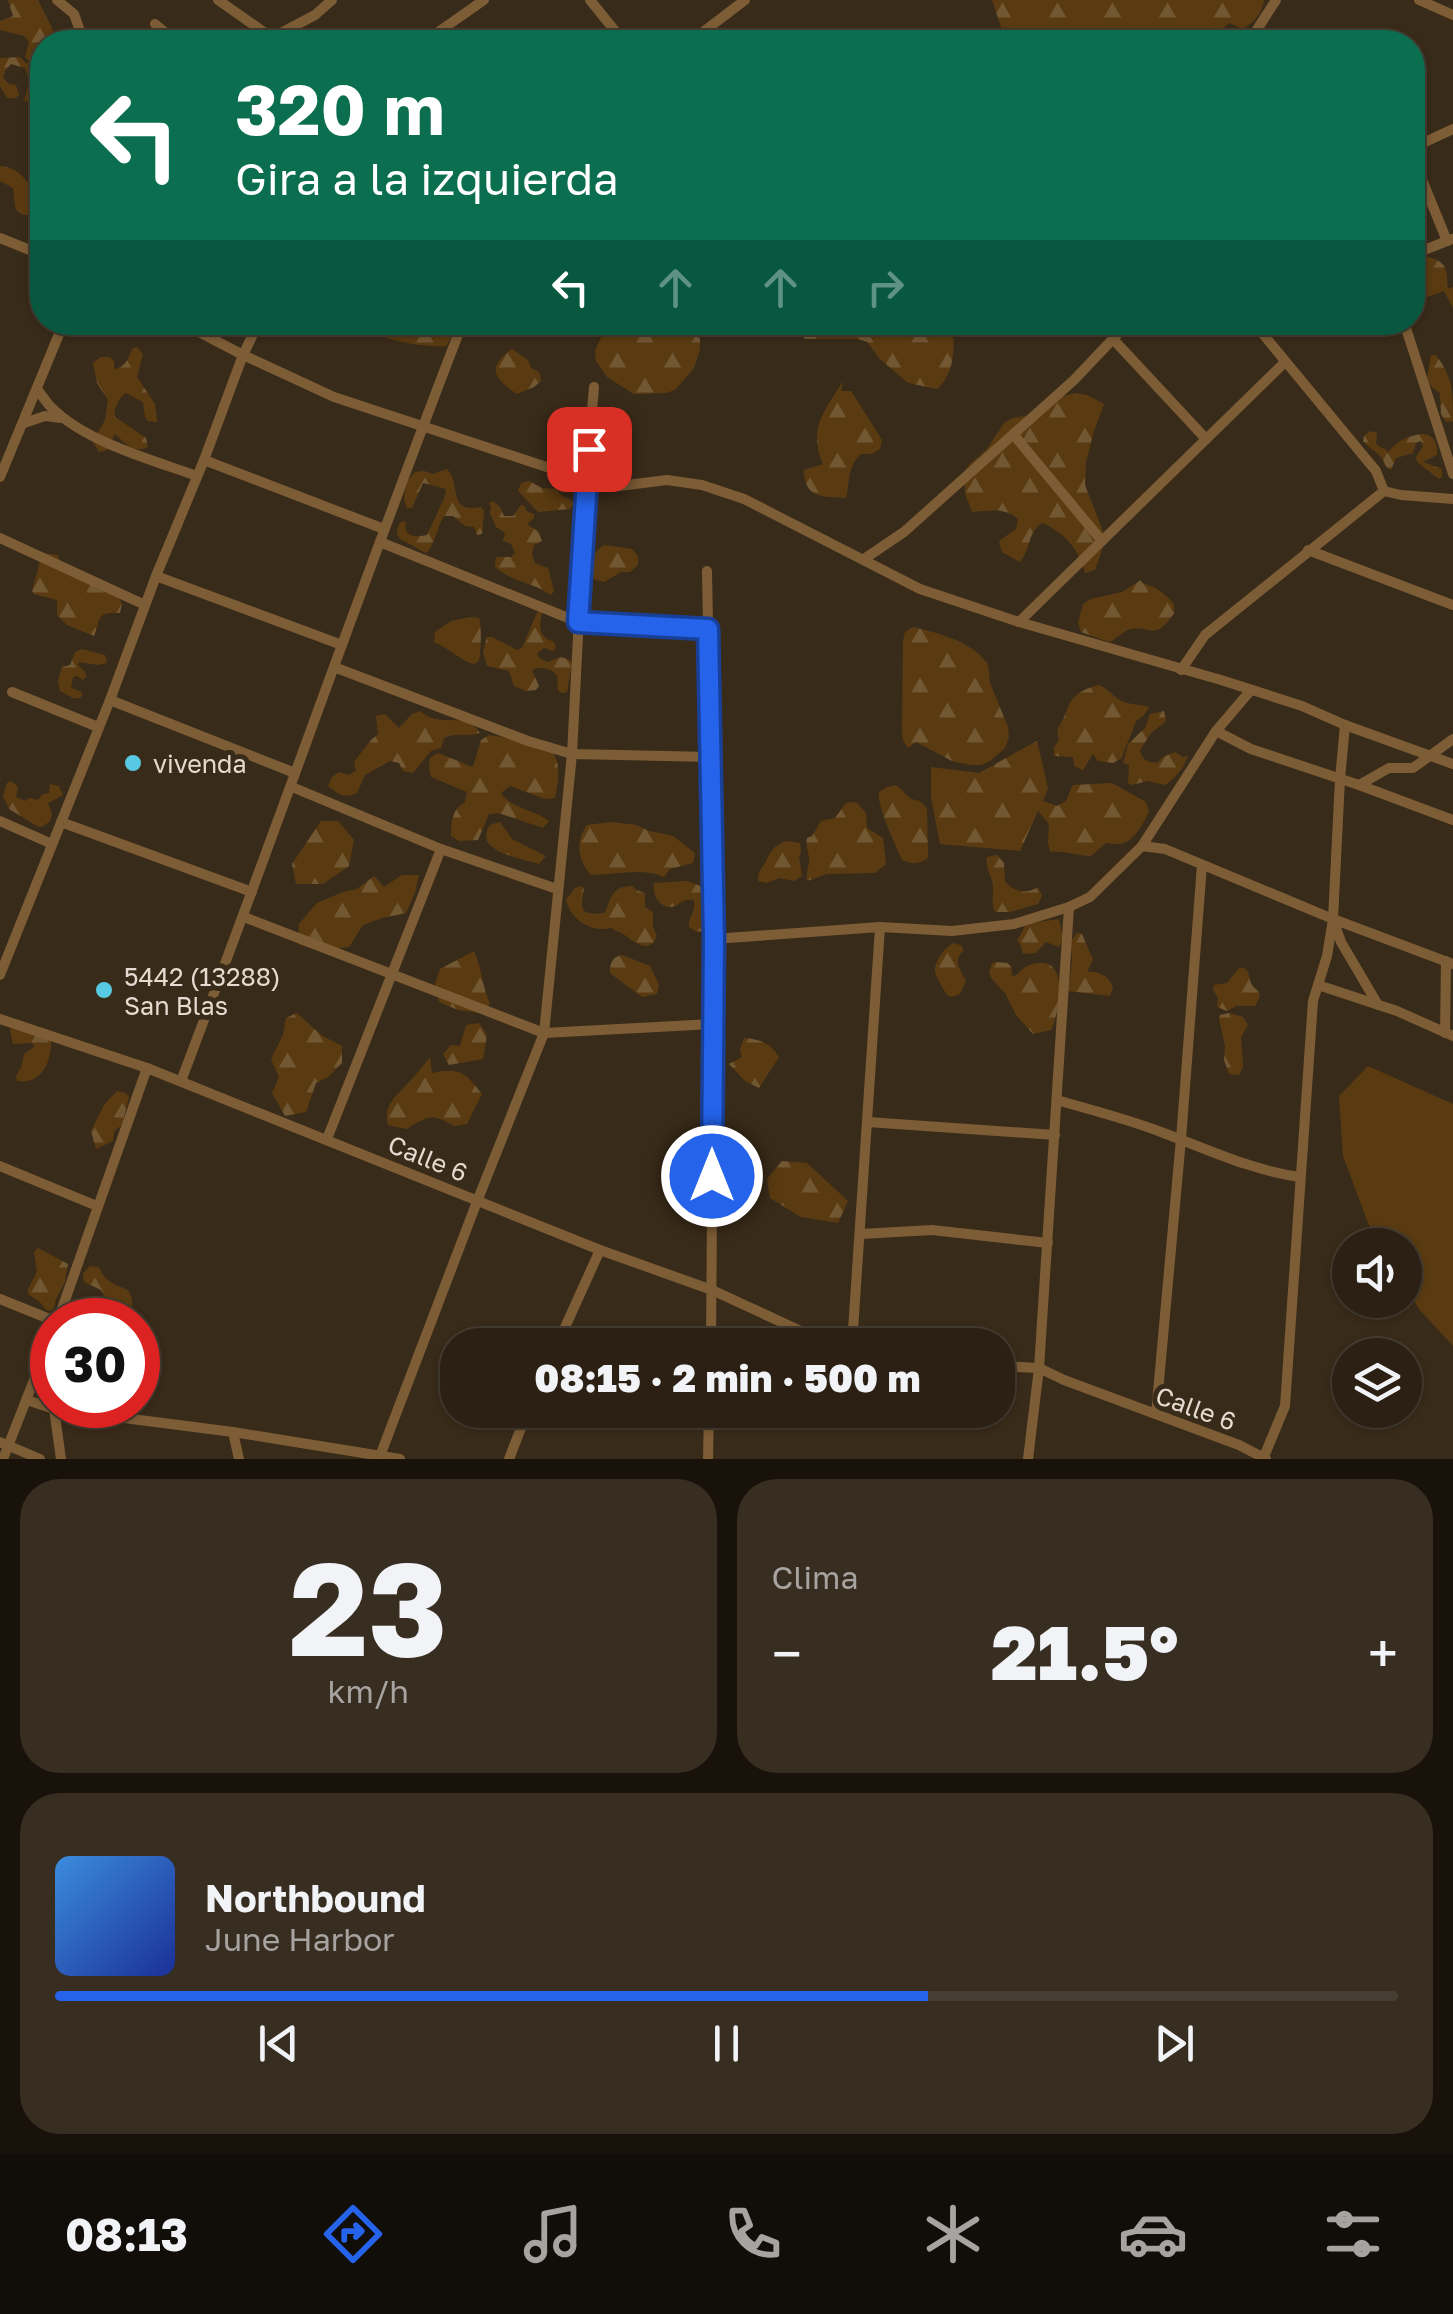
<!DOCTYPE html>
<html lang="es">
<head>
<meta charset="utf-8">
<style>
  body { margin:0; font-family:"Golos Text",sans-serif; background:#372d21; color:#f1f3f6; height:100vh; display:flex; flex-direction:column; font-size:38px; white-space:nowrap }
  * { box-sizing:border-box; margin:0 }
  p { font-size:32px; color:#a6a3a0 }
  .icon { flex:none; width:55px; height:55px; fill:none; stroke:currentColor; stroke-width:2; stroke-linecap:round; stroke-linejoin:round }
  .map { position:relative; height:1459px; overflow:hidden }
  .drawer { display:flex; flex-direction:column; gap:20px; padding:20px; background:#18120a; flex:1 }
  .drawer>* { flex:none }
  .hud { position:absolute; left:30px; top:30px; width:1395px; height:305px; border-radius:40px; box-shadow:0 2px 8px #0004,0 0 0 2px #473e33; background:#0b6e4f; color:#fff; overflow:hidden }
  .controls { position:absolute; left:1332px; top:1228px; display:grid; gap:20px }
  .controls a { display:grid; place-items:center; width:90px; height:90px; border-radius:50%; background:#2b2013; box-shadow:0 2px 8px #0004,0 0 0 2px #473e33; font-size:50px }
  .speed { position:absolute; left:30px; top:1298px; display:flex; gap:20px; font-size:50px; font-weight:700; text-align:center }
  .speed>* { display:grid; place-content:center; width:130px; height:130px; border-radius:50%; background:#2b2013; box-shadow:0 2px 8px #0004,0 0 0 2px #473e33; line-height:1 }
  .speed .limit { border:15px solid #d22; background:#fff; color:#111 }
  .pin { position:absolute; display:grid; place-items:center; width:85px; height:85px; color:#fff; margin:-42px; border-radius:20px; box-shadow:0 5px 15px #0006 }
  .me { position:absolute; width:110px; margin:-55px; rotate:0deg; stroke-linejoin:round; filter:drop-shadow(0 0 8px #0008) }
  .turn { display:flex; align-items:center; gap:35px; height:210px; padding:0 40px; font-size:45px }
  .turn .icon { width:130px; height:130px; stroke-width:2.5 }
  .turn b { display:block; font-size:70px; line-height:85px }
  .lanes { display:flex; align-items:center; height:95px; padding:0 40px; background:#0003; justify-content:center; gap:50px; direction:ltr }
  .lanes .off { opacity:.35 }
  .big { font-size:75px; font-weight:800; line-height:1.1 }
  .drawer .widget { flex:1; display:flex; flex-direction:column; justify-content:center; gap:15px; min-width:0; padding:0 35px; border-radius:40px; background:#372d21 }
  .drawer .dial { align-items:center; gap:0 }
  .dial b { font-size:130px; line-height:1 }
  .song { display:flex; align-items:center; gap:30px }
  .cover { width:120px; height:120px; border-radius:15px; background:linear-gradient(135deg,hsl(210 70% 55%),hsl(230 70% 35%)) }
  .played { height:10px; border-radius:5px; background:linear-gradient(90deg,#2563eb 65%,#473e33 65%) }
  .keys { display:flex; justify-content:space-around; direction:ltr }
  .heat { display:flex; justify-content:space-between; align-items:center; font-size:55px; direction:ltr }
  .drawer .tiles { flex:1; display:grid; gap:20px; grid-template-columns:1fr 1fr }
  .widget:last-child { grid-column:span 2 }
  .trip { position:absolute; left:440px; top:1328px; width:575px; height:100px; border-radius:40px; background:#2b2013; box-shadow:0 2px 8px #0004,0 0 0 2px #473e33; font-weight:800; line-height:100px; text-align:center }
  .menu { display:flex; height:160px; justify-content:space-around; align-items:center; background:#110d08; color:#a6a3a0 }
  .menu .icon { width:70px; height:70px }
  .menu .on { color:#2563eb }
  .menu b { font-size:45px; color:#f1f3f6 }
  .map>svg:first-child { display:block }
</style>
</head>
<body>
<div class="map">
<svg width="1453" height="1459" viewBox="0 0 1453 1459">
  <defs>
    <pattern id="forest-firs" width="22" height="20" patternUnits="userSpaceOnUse" patternTransform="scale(2.5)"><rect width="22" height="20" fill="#5a3b11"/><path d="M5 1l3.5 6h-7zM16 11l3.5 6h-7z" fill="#725733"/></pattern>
  </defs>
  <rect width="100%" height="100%" fill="#392b19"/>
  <!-- grass -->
  <path fill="#5a3b11" d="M1368,1066L1453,1104V1346L1419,1309L1405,1286V1245H1381L1368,1223L1343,1156L1339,1096Z"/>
  <!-- forest -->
  <g fill="url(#forest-firs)">
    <path d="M8,0H38L59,42H42V104L24,101L29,81L25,68L11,64L5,71L3,78L9,84L16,85L19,95L16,98H7L0,86V58L20,57L27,64L29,61L25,57L29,42L24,36L0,30V21L13,16Z"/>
    <path d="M992,0H1264C1262,14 1254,23 1242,29L1230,23L1214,34L1201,31V42H1006Z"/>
    <path d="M0,166C14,167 21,174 29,184L42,186C43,202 45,211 27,215C11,214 16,199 13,188L0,181Z"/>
    <path d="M1429,257C1449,263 1446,271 1448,289L1453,287V308L1444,291L1413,302V261Z"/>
    <path d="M357,323H428L449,327L452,336L446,346C421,348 375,339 357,323Z"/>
    <path d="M603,323H684L700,339V349L694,368L675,390L666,393L634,394L607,377L596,361L595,351L603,333Z"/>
    <path d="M783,323H951C956,343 955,374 937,389L908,383L880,359L867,342L858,339H805Z"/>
    <path d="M137,347L143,354L137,377L155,404L157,422L148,421L145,417L143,402L126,393C119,397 113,410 115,417L146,438L148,447C134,454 125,443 115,434L107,450L99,452L93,442L105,420L108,400L97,383L93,363L101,357H110L114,361V369C125,368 129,358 132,349Z"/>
    <path d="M512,349L528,360L531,368L539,372L541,381L534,387L517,394C495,379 485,368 512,349Z"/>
    <path d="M1431,355H1436C1453,378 1453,391 1453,421L1446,422L1441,414L1440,393L1432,387L1427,380Z"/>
    <path d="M843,381L841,391H851L882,440L880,449L871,454H861C847,466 850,482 846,498C825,496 804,500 804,470L823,464C808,428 824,412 843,381Z"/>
    <path d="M1076,393L1087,395L1104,404L1094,431L1086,462L1085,485L1104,534V544L1095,570L1085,573C1080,550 1064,532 1042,523C1027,533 1031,549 1020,562L1002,552L999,541L1016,529L1018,519C1005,507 989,511 972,512L965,493L964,472L970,464L987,449L1004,423L1013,418L1031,415L1056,398Z"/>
    <path d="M1370,431L1377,433L1376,443L1378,446L1387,450V454C1398,436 1440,420 1437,455L1423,462L1442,469V477L1439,479L1417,462L1416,457L1423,446L1421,441L1416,443L1413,453L1396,458L1391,470C1383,466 1386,463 1381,457C1377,452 1368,447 1363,441L1364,436Z"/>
    <path d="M447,469C462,484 446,514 481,507L484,511L482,534L477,535L474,527L465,526L453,516H444C437,527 434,547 426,553L400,539C396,533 396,528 401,522L405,521C406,524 405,527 406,530C409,539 421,536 427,535L444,499L446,489L423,483L412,508H407C401,497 406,480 415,472L424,471L433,474Z"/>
    <path d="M529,481L542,488L556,489L563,497L572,500L573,505L570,509L538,512L518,491L521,483Z"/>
    <path d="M493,501L500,507L504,516H513L521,505L525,506L526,511L534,514V518L527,524L539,532L542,541L534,545L532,554L535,563L548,568L554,591L551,595C533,582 512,582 495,567L496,557H511L515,553L511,544L502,540L505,536L504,532L496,527L490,513L491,508L489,503Z"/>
    <path d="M604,545L632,549L638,556V565L630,572H621L604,582L590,578C591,563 591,554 604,545Z"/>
    <path d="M44,553L58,555L60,564L117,596L122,604L120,613C94,612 102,618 94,636L67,625L57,615V600L34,594L32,591L41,557Z"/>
    <path d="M1141,580L1142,583C1155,586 1166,594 1174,604C1174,616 1176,611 1169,620C1153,640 1149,625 1131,629C1122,631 1117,639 1109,642L1081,632L1078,623L1083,604L1091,599L1122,592Z"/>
    <path d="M539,608L542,612C539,627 538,637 554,642L556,647L553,651L544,648L537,653L539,658L547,662L561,657L570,660L572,664L567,692L562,693L558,690L557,675C551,668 539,666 532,670L539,686L536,690L526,691L514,686L509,671L487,666L483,652L487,637H492L517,650L522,648Z"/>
    <path d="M470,617L479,618C482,628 481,651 479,661L474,664C459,660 449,648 434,642L435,632L451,621Z"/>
    <path d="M913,627C940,634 970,640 988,664L990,683L1008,727L1009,737L1005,748L990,761L981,765H971L952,761L916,742L908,748L903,740L902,731L903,641L905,632Z"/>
    <path d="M82,649L105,655L107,663L98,665L79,662L78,665L85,672L86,677L83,680L77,676L73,677L71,688L80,691L83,695L80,698H73L60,691L58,681L62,667L70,665L75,652Z"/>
    <path d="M1098,685C1107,688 1110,693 1118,699C1127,705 1139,704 1149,707L1144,715L1136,721C1132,734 1126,744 1122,758L1113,763L1098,761L1093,754L1083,770L1074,766L1073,757L1054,756V747L1059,740L1057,730C1073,705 1064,695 1098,685Z"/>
    <path d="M420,711C440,730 465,709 480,733C467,737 456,732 444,738L441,748L431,751L413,773L403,771L399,763L390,761L365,775L357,793C344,799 338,794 328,786L332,777L339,772L348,775L356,771L354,762L371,740L378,734L376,716L385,714L399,728L412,714Z"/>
    <path d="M1164,711L1166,721L1151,733L1140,750C1142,760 1147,762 1157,763L1163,757L1175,752L1183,757L1188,756C1184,768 1175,778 1165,785L1147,781L1132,785L1128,783L1129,765L1123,763L1128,744L1145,728L1150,714Z"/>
    <path d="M489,735L509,738L554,754C561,768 558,783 555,798L545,799L510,786L501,793C510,808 535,810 549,821L543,828L498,813L489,814L478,840L459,841L451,836C452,820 451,811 465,802L467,792L431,777L429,768L430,758L438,753L473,767L481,740Z"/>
    <path d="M1037,741L1048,788L1043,801L1057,806L1066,801L1073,785L1112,783L1146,802L1149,811C1145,821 1134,841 1123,843C1118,845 1112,843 1106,843L1091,856C1076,856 1065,850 1050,852L1048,842L1049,824L1038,811L1020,851L940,844L931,797V767L979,773Z"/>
    <path d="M11,781L18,787L16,797L25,801L29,798L38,800L43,794L49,793L50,784L59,786L63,795L48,803L52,814L50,821L42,827L37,826L9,809L3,796L7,783Z"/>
    <path d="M896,785L911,799L920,801L927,808L928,858C918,865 913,864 902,860C895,843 877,807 879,792L887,787Z"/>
    <path d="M856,802L866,813L867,828L883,838L886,864L875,873L827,874L807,881C806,873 808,870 809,862C810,854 805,847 807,838L812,836L821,821L835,818L846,803Z"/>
    <path d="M321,821H338L354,840L349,866L323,884H296L292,864Z"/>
    <path d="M500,822L512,839L546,856L539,864C524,859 480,853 487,831C490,823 493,824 500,822Z"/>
    <path d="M611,822L636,825L649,831L673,836L695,853L693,863L670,869L664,877C641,867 616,875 591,875C578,861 575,841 587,825Z"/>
    <path d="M786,841L800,843L801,852L799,857L802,876L794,881L780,878L766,883L758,881C758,870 762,869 766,861C772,849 773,847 786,841Z"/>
    <path d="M997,855L1004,863L1005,882C1016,892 1025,895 1038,887L1042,896L1038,904L1010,912H995C990,901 995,892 992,881C989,871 986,868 987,857Z"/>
    <path d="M402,875H419L415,893L406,913L382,918L363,925L349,947L317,950L298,944L299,924L317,903L343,892L357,889L374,876L384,887Z"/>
    <path d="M687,881L705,888L707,892V923L702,931L697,932L689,927C688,917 696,913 694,900C680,898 681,906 671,907C658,907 652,893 654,883Z"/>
    <path d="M580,886L584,888C581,909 578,916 605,913C611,896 613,886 633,886L636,890L645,893V907L653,912V927L657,936C654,941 654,945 646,946C636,946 626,934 617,931C606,925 613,929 601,929C584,928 570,916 566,900L575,888Z"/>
    <path d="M1059,919L1063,938L1059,947L1046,942L1036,953L1023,954L1020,944L1017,941L1026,924Z"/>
    <path d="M1077,933L1082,934L1093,960L1087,972C1098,971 1108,975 1113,987L1110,996L1068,991L1072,961L1071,941Z"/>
    <path d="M954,943L962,946L963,951C952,962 961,970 966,981L960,994L951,997L947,995C943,988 936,978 935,971C935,960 945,947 954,943Z"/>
    <path d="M474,951C482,969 482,986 490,1004L481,1013L458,1010L439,1002L435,984L440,969Z"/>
    <path d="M622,955L650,966L659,985L657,994L642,997L610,973C609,964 613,956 622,955Z"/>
    <path d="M997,962L1007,963L1011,966L1012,976L1017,975C1022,968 1029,964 1038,963C1070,959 1059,1014 1051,1030L1033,1034L1016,1015L1005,993L991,978L989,973L992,963Z"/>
    <path d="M1239,968H1244C1251,973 1248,978 1252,985C1255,990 1259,989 1260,996L1255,1006H1236L1227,1011L1217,1007L1218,998L1213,990L1214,985L1227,983Z"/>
    <path d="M297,1013L321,1035L342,1046V1063L328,1077L316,1083L306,1112L285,1116L272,1093L279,1077L271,1059L283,1035L286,1018Z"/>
    <path d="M1229,1013L1243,1017L1248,1025L1241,1037L1243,1067L1239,1075L1229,1074L1224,1060L1225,1046L1219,1019L1220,1015Z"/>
    <path d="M479,1023L487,1035L483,1059L449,1065L443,1054L451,1045L460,1046L466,1025Z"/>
    <path d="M11,1026L51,1040C52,1062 41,1085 17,1081L16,1076L21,1068L24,1054L35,1046L31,1043L13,1044L10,1031Z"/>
    <path d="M744,1038C760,1039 770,1043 779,1057L759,1088L745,1081L729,1064L742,1057L740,1050Z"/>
    <path d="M430,1057L432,1073C460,1067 465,1072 482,1094L467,1124L454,1126C432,1113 428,1116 407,1129L388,1125C383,1104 396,1097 408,1083C416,1075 423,1066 430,1057Z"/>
    <path d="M117,1091L126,1093L129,1097L122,1125L114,1131L113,1141L96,1149L91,1131L104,1105Z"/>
    <path d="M782,1161L807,1163L848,1201L838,1223L801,1217L770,1198L767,1179Z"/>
    <path d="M38,1248L68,1264L65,1282L56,1299L54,1308L51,1311L46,1310L40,1302L28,1294V1289L37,1272L34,1252Z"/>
    <path d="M90,1266L99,1267C105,1282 114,1284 128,1290L132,1299V1308L125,1315L115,1316L101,1290L84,1282L83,1273Z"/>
  </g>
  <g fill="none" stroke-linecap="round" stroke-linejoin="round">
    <!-- minor -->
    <g stroke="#7d5d36" stroke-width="10">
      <path d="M57,0L74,14L84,42"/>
      <path d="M218,0L271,37"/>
      <path d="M590,0L624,42"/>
      <path d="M1419,0L1453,15"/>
      <path d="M155,24L177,42"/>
      <path d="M264,42L315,15L332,0"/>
      <path d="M424,42L484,0"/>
      <path d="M690,42L745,0"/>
      <path d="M1249,42L1276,0"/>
      <path d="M1412,148L1453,129"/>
      <path d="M1412,155L1447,241"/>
      <path d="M0,238L42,255"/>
      <path d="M1412,255L1452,239"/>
      <path d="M180,322L243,355L334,397L586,480L619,486L667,480L702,485L744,499L920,589L1019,622L1221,680L1302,706L1345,725L1453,764"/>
      <path d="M1253,322L1376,471L1384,491"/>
      <path d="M1404,322L1453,474"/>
      <path d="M1113,339L1206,439"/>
      <path d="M37,389C42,395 46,403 52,408C86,442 152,460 197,476"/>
      <path d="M24,423L45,416L61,418"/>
      <path d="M1013,434L1102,541"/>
      <path d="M204,460L384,529"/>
      <path d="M0,477L64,322"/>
      <path d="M0,538L145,605"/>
      <path d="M380,542L578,622L708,629"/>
      <path d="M1308,550L1453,605"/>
      <path d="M864,559L904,532L1074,380L1129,322"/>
      <path d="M707,571L714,939L711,1345"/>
      <path d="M156,576L342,645"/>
      <path d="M1019,622L1285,362"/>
      <path d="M334,667L528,741L572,754L711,757"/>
      <path d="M1181,670L1205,635L1384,491L1401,495L1453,499"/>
      <path d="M12,692L98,727"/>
      <path d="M110,700L295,773"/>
      <path d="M1216,731L1251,749L1359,785L1453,820"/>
      <path d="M1359,785L1389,768H1413L1453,739"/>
      <path d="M292,787L441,849L557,889"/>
      <path d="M0,821L52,844"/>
      <path d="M61,822L252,892"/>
      <path d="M1142,846L1216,731L1251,690"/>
      <path d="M244,917L544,1033L713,1024"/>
      <path d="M1333,919L1453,964"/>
      <path d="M1333,920L1341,942L1378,1005"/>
      <path d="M714,939L880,927L952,931L1014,924L1069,907L1090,897L1142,846L1165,849L1333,919L1340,779L1345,725"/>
      <path d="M0,975L110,700L156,576L204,460L243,355L259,322"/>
      <path d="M1318,985L1397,1011L1453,1036"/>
      <path d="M0,1019L147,1068L600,1250L712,1290L805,1333L837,1345"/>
      <path d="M1445,1033L1446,961"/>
      <path d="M181,1081C277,829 365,574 463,322"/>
      <path d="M1057,1100C1091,1110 1127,1119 1161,1132C1207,1149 1250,1170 1300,1177"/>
      <path d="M868,1122L1055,1135"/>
      <path d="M327,1139L441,849"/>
      <path d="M0,1166L97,1206"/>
      <path d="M861,1234L932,1230L1048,1243"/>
      <path d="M0,1299L52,1320"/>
      <path d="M58,1320L147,1068"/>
      <path d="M557,1345L600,1250"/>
      <path d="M852,1345L880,927"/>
      <path d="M998,1366L1039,1368L1064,1380L1239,1445L1266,1459"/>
      <path d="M27,1400L54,1409L233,1432L400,1459"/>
      <path d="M54,1409L61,1459"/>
      <path d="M1156,1414L1181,1139L1202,865"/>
      <path d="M233,1432L239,1459"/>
      <path d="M0,1442L40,1459"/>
      <path d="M380,1456L478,1199L544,1033L572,754L586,480L594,387"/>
      <path d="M3,1459L52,1334"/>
      <path d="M509,1459L528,1410"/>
      <path d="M708,1459L709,1410"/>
      <path d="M1028,1459L1039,1368L1069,907"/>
      <path d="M1263,1459L1285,1406L1313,1001L1327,956L1333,919"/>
    </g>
  </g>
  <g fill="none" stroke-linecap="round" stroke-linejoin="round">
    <!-- route casing -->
    <g stroke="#184099" stroke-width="25">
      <path id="route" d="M589,449L578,622L708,629L714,939L712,1176"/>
    </g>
    <!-- route -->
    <use href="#route" stroke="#2563eb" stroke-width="18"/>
  </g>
  <!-- markers -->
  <g fill="#57c9e3" stroke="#392b19" stroke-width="4">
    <circle cx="133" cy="763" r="10"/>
    <circle cx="104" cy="990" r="10"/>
  </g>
  <g text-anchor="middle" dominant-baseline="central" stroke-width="10" stroke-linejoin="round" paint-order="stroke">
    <!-- poi labels -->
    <g font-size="25" fill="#e5dbd1" stroke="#392b19" text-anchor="start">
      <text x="153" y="763">vivenda</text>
      <text x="124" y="976">5442 (13288)<tspan x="124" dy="29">San Blas</tspan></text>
    </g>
    <!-- street labels -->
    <g font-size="25" fill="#e5dbd1" stroke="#392b19">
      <text transform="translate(428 1158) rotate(22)">Calle 6</text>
      <text transform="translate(1196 1408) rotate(20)">Calle 6</text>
    </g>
  </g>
</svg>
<div class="controls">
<a><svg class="icon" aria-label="sound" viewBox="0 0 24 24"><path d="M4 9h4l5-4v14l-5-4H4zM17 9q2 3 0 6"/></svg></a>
<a><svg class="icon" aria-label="layers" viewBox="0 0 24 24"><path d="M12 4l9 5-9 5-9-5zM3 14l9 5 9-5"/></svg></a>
</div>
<div class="speed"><div class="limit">30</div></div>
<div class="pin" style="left:589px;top:449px;background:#d93025"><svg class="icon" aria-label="arrive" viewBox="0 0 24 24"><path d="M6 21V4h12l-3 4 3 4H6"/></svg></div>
<svg class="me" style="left:712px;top:1176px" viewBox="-20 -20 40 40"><circle r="17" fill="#2563eb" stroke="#fff" stroke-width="3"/><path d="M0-11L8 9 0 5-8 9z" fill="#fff"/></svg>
<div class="trip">08:15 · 2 min · 500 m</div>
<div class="hud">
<div class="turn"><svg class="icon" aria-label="left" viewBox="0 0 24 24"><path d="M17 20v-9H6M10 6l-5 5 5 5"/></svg><div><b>320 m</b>Gira a la izquierda</div></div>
<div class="lanes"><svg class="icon" aria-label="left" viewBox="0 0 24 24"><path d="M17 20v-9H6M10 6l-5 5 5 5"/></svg><svg class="icon off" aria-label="ahead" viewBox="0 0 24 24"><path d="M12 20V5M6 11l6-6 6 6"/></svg><svg class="icon off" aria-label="ahead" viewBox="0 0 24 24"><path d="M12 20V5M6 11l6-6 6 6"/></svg><svg class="icon off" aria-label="right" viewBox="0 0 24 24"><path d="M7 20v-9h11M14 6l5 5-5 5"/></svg></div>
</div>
</div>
<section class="drawer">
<div class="tiles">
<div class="widget dial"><b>23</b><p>km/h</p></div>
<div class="widget"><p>Clima</p>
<div class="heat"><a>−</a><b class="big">21.5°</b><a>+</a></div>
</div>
<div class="widget">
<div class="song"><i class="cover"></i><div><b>Northbound</b><p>June Harbor</p></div></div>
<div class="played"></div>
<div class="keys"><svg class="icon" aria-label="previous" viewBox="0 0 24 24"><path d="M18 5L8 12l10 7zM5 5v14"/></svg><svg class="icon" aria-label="pause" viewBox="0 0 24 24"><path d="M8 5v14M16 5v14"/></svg><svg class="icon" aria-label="next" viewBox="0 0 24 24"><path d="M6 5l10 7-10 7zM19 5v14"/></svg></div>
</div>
</div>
</section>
<nav class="menu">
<b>08:13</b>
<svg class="icon on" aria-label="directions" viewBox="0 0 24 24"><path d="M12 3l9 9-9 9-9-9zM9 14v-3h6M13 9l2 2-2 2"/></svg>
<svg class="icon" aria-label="music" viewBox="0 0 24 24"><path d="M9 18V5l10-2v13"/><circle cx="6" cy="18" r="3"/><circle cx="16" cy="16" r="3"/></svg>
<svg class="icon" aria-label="phone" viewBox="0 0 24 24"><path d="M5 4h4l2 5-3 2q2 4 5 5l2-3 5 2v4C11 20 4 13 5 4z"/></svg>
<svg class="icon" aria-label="climate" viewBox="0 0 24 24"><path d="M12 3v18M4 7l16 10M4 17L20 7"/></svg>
<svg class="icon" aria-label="car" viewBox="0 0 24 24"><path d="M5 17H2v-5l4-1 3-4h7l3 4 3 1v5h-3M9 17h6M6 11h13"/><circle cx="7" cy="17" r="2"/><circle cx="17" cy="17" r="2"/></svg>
<svg class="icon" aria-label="filters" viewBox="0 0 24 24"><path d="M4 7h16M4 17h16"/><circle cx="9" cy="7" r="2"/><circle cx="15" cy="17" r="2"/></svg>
</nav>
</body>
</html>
